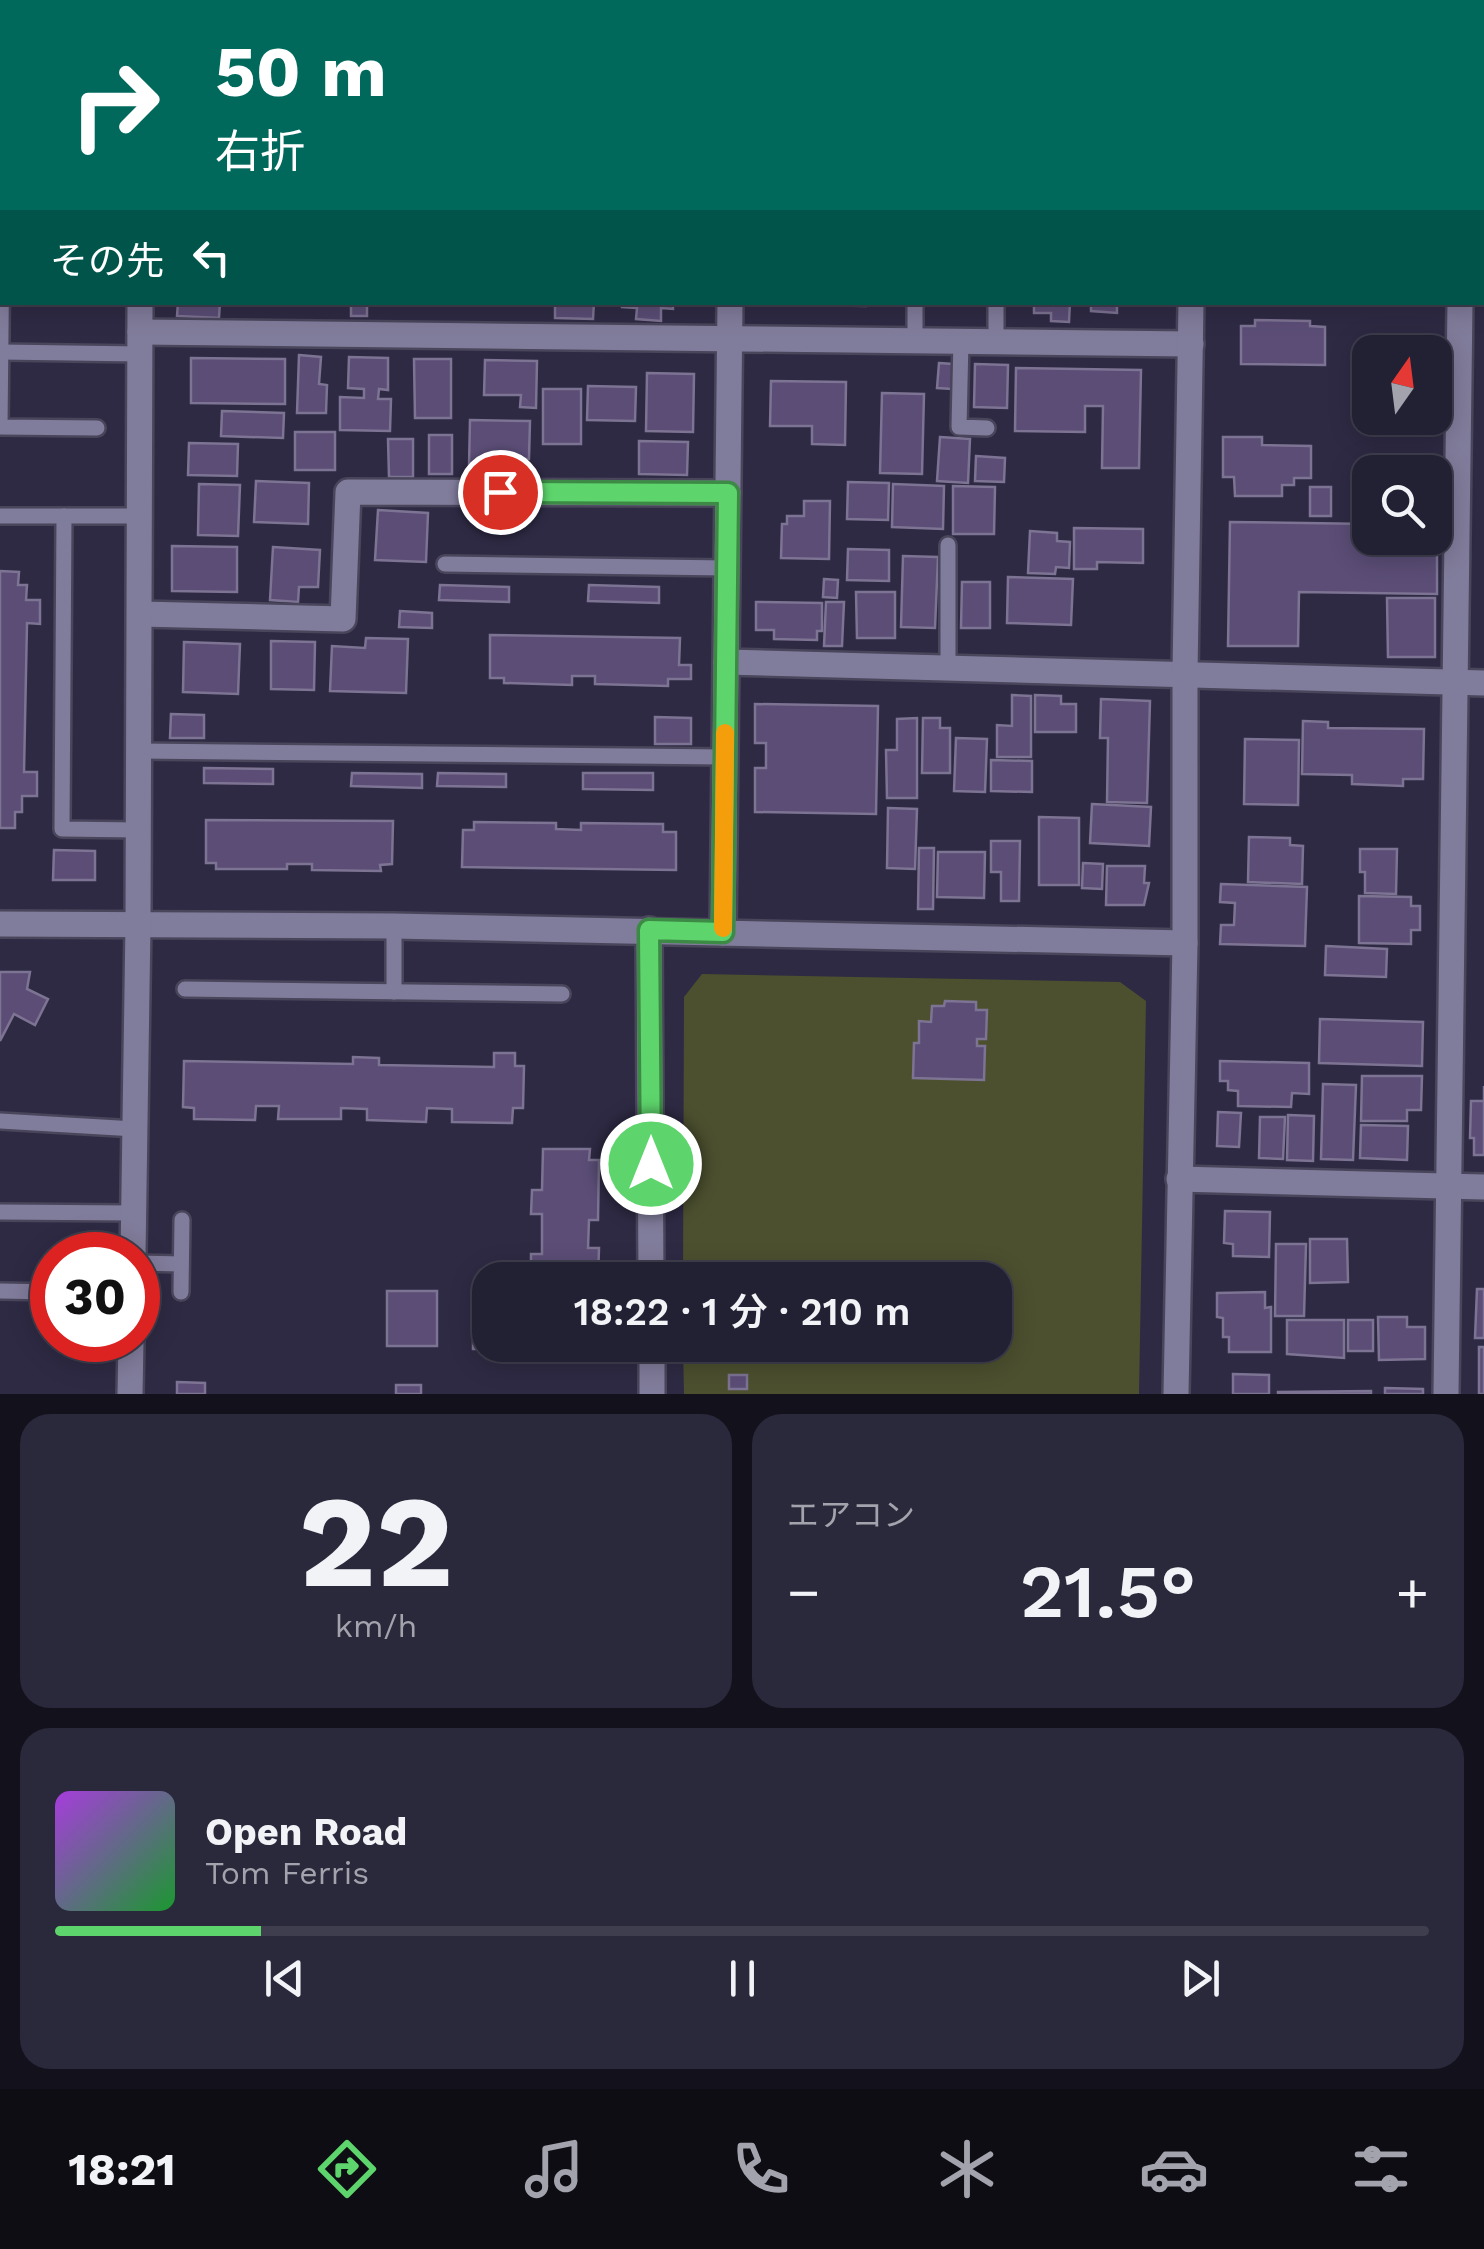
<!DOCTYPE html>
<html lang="ja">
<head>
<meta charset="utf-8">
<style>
  body { margin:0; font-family:"Work Sans","Noto Sans JP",sans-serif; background:#2a283b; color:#f1f3f6; height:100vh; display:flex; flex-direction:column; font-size:38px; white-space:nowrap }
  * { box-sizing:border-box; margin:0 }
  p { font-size:32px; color:#a2a3ac }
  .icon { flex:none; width:55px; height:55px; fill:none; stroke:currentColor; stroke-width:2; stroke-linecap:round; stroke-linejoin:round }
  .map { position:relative; height:1394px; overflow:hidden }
  .details { display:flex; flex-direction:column; gap:20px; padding:20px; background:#13121c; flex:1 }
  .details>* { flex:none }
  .banner { position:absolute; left:0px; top:0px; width:1485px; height:305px; box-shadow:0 5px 25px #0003,0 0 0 2px #3f3e4e; background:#00695c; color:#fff; overflow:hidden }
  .needle { width:65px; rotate:14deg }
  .fabs { position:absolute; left:1352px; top:335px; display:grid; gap:20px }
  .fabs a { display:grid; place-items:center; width:100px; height:100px; border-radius:20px; background:#222033; box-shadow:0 5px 25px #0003,0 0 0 2px #3f3e4e; font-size:50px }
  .speed { position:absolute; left:30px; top:1232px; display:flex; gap:20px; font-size:50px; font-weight:700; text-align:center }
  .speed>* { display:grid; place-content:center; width:130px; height:130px; border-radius:50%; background:#222033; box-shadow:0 5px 25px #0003,0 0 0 2px #3f3e4e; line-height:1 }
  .speed .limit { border:15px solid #d22; background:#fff; color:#111 }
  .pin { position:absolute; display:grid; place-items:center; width:85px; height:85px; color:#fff; margin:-42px; border:5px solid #fff; border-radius:50%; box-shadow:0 2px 10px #0007 }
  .me { position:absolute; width:110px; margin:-55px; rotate:0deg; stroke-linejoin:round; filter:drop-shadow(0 0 8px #0008) }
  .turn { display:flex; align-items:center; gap:35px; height:210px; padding:0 50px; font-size:45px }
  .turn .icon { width:130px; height:130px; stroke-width:2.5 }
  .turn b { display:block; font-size:70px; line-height:85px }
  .then { display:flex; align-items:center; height:95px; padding:0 50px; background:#0003; gap:20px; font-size:38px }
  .big { font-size:75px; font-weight:600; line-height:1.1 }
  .details .widget { flex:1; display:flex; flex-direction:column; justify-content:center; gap:15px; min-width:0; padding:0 35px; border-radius:30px; background:#2a283b }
  .details .dial { align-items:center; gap:0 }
  .dial b { font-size:130px; line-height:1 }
  .song { display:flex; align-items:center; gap:30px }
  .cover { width:120px; height:120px; border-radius:15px; background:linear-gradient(135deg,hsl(280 70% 55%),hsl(130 70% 35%)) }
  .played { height:10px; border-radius:5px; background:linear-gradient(90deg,#5ed56c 15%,#3f3e4e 15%) }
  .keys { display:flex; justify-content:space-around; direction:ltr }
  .heat { display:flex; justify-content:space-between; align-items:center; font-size:55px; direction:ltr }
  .details .tiles { flex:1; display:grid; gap:20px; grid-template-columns:1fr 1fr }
  .widget:last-child { grid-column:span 2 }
  .trip { position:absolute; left:472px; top:1262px; width:540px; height:100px; border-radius:30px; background:#222033; box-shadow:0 5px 25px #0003,0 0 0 2px #3f3e4e; font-weight:600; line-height:100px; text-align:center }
  .tab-bar { display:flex; height:160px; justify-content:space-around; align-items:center; background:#0e0d14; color:#a2a3ac }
  .tab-bar .icon { width:70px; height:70px }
  .tab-bar .current { color:#5ed56c }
  .tab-bar b { font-size:45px; color:#f1f3f6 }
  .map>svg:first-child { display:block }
</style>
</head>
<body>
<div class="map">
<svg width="1484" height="1394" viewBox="0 0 1484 1394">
  <rect width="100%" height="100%" fill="#2e2a44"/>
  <!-- green -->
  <path fill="#4c502f" d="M702,974L1120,982L1146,1001L1139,1394H684L683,1345H995V1280H683L684,997Z"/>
  <!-- building -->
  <g fill="#5b4d76" stroke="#7d7392" stroke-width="2.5">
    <path d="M178,302H220L219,318L177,316Z"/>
    <rect x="351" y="302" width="16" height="14"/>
    <path d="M555,302H594L593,319L555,318Z"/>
    <path d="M622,302H673V309L661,308V321L636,319L637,308L622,307Z"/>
    <path d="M805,302H867L866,306L805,305Z"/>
    <path d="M1034,302H1070L1069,322L1051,321V313H1034Z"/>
    <path d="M1091,302H1134L1117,304V313L1091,311Z"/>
    <path d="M1255,320L1310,321V326L1325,327V365L1241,364V326H1255Z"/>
    <path d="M299,355L321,357L319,384L327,385L326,413H297Z"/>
    <path d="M349,357L388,358V390L379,389L378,399H391L390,431L340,430V397L364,398V389L348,388Z"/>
    <path d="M191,358L285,359V404L191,403Z"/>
    <path d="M414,359H451V418H415Z"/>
    <path d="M485,360L537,361L536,408L520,407L521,395H484Z"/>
    <path d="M939,363L953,364L952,389L937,388Z"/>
    <path d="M975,364L1008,365L1007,408L974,407Z"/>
    <path d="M1016,368L1141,370L1139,468H1102L1103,406H1085V432L1015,431Z"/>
    <path d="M647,373L694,374L693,432L646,431Z"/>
    <path d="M771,381L846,382L845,445L812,444V426H770Z"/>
    <path d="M588,386L636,387L635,421L587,420Z"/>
    <rect x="543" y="389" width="38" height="55"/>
    <path d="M882,393L924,394L922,474L880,473Z"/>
    <path d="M222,411L284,413L283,438L221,436Z"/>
    <path d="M470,420L530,421L529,459L491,458V466H469Z"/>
    <rect x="295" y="432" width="40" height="38"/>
    <rect x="429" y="435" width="23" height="39"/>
    <path d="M940,437L970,439L968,483L937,481Z"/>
    <path d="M1223,437H1262V445L1311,446V478H1294V485H1282V496H1235L1234,477H1223Z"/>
    <path d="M388,439H413V477H389Z"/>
    <path d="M639,441L688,442L687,475L639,474Z"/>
    <path d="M189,443L238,444L237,476L188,475Z"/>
    <path d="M976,456L1005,458L1004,482L975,481Z"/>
    <path d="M256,481L309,483L308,524L254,522Z"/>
    <path d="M848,482L889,483L888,520L847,519Z"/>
    <path d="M199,484L240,485L238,536L198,535Z"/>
    <path d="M893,484L944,486L943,529L892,527Z"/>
    <path d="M953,486L995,487L994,534H953Z"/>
    <rect x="1310" y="487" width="21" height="29"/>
    <path d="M804,501H830L829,559L781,558L782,524H787V516H804Z"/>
    <path d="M378,510L428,513L426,562L375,560Z"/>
    <path d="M1230,522L1370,524V538H1435L1437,525V594L1299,592L1298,646H1228Z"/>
    <path d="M1074,528L1143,529V563L1097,562V569H1074Z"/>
    <path d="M1030,531L1057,533V541L1070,542L1069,568L1056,567L1055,574L1028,573Z"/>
    <path d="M172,546L237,547V592L172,591Z"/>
    <path d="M273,547L320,550L318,587H299L298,602L270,600Z"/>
    <path d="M848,549L889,550V581L847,580Z"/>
    <path d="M903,556L938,557L935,628L901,627Z"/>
    <path d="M0,571L19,572L18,585H27L26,600H40V624L27,623L24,772H37V796H22V812H15V828H0Z"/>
    <path d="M1008,577L1073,579L1071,625L1007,623Z"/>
    <path d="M824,579L838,580L837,598L823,597Z"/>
    <path d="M962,582H990V628H961Z"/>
    <path d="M440,585L509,587V602L439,600Z"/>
    <path d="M589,585L659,587V603L588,601Z"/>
    <path d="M856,592H895V638H857Z"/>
    <path d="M1387,598H1435V657H1388Z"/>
    <path d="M756,602L822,603V631H817V640L774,639V630H756Z"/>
    <path d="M826,602H844L842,646H824Z"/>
    <path d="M400,611L432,613V628L399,627Z"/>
    <path d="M490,635L680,638L679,665H691V679H668V686L595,684V676H572V685L504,683V678H490Z"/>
    <path d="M366,638L408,639L406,693L330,691L332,646L365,648Z"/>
    <path d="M271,641L315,642L314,690L271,689Z"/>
    <path d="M184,642L240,644L238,694L183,692Z"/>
    <path d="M1012,695L1031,696V757H997V725L1012,726Z"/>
    <path d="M1035,695L1061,696V704H1076V732H1035Z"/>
    <path d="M1101,699L1150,701L1147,803L1107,802L1108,738H1100Z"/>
    <path d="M755,704L878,706L876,814L755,812V768H766V743H755Z"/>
    <path d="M171,714L204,715V738H170Z"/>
    <path d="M655,717L691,718V744H655Z"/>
    <path d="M917,718V798H887L886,750H897V719Z"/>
    <path d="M923,718H940V728H950V773H922Z"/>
    <path d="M1303,721L1328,722V728L1424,729L1423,779H1403V786L1352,784V775L1302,774Z"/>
    <path d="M956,738L987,739L985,792L954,791Z"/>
    <path d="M1245,739L1299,740L1298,805L1244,804Z"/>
    <path d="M991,760L1032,761V792L991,791Z"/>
    <path d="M204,768L273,769V784L204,783Z"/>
    <path d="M352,773L422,774V788L351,786Z"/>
    <path d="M438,773L506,774V787L437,786Z"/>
    <path d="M583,773H653V790L583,789Z"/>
    <path d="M1092,804L1151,807L1149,846L1090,843Z"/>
    <path d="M888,808L917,809L915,869L887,868Z"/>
    <path d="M1039,817L1079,818V885H1039Z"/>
    <path d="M206,820L393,821L392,864L380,865L381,871L312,870V864H287V869H216V863H206Z"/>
    <path d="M474,822L556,823V829L581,830V823L663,824V832H676V870L462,867L463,830H474Z"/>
    <path d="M1249,837L1290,838V845L1303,846L1302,884L1248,882Z"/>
    <path d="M991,841H1020L1019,901H1001V872H991Z"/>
    <path d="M919,848H934L933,909H918Z"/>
    <path d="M1360,849H1397L1396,894L1365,893V872H1360Z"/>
    <path d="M54,850L95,851V880H53Z"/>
    <path d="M938,852H985L984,898L937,897Z"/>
    <path d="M1083,863L1103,864L1102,889L1082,888Z"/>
    <path d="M1107,866H1145L1144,883H1149L1144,905H1106Z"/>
    <path d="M1221,884L1307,887L1305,946L1220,944L1221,925H1234L1235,903L1220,902Z"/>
    <path d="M1359,896L1411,897V906H1420V930H1411V944L1359,943Z"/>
    <path d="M1326,946L1387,949L1386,977L1325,975Z"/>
    <path d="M0,972H30L27,989L48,999L35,1025L14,1014L0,1041Z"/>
    <path d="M945,1001L976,1002V1010H987L986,1039H977V1046H985L984,1080L913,1078L914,1043H919V1021L931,1022L932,1006H944Z"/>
    <path d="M1320,1019L1423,1022L1422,1066L1319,1063Z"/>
    <path d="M494,1053H515V1066H524L523,1108H513L512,1123L452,1122V1109L427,1108L426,1122L367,1120V1109L341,1108V1119H278L279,1106H256L255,1120L194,1119V1108L183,1107L184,1061L353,1064V1057L379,1058V1065L494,1067Z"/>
    <path d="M1220,1061L1309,1063V1094L1292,1093L1291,1107L1238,1106V1091L1228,1090V1081H1220Z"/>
    <path d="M1362,1076H1422L1421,1110H1407V1121H1361Z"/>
    <path d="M1323,1084L1356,1085L1353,1160L1321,1159Z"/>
    <path d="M1484,1086V1155H1474V1138H1470L1471,1101H1484Z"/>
    <path d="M1218,1112L1241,1113L1239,1147L1217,1146Z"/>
    <path d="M1288,1115L1314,1116L1313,1161L1287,1160Z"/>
    <path d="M1260,1117H1285L1283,1159L1259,1158Z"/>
    <path d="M1361,1125L1408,1126L1407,1160L1360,1158Z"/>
    <path d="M543,1149H590L589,1160H599L598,1220H589L588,1248H599L598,1280H531V1254H542V1214H531L532,1190H542Z"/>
    <path d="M1225,1211L1270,1212L1269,1257L1233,1256V1244L1224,1243Z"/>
    <path d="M1310,1239H1347L1348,1282L1310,1283Z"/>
    <path d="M1276,1244H1306L1304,1316H1275Z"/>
    <path d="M1477,1289H1484V1338H1475Z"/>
    <rect x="387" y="1291" width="50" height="55"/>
    <path d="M1265,1292V1308L1271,1307V1352H1229V1337H1223V1318L1217,1317V1293Z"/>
    <path d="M1378,1317H1407V1327H1425V1359L1379,1360Z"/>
    <path d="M1287,1320H1344V1358L1287,1354Z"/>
    <rect x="1348" y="1320" width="25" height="31"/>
    <path d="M473,1330H490L493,1349H473Z"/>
    <rect x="1479" y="1347" width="5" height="47"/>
    <path d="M1233,1374L1269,1375V1394H1233Z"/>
    <rect x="729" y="1375" width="18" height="14"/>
    <path d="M177,1382L205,1383V1394H177Z"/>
    <rect x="396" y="1385" width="25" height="9"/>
    <path d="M1385,1388L1423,1389V1394H1385Z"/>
    <path d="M1371,1391V1394H1278V1392Z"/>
  </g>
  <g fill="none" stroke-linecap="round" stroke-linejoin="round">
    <!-- lane casing -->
    <g stroke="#49455b" stroke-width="20">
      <g id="lane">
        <path d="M1369,0V2"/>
        <path d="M0,119H2"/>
        <path d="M2,236L0,427L97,428"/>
        <path d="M915,339V302"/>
        <path d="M961,340L959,427L987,428"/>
        <path d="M996,340V302"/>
        <path d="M1,352L140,354"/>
        <path d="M0,516H140"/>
        <path d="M64,516L62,829L139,830"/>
        <path d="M445,564L727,568"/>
        <path d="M948,668V545"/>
        <path d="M139,751L725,757"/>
        <path d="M185,989L562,994"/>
        <path d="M394,992V926"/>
        <path d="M0,1121L135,1129"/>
        <path d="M0,1212L133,1213"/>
        <path d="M138,1263L181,1264"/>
        <path d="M0,1291L52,1292"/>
        <path d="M181,1292L182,1220"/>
      </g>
    </g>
    <!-- street casing -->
    <g stroke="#49455b" stroke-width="30">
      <g id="street">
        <path d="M733,2V0"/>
        <path d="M1193,2V0"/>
        <path d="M1465,2V0"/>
        <path d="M140,332L1191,344"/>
        <path d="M140,614L343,619L348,492L728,493"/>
        <path d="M726,662L1484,683"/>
        <path d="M0,924L394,926L1185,943"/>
        <path d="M649,930L651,1280"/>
        <path d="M723,933L730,302"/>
        <path d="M1179,1179L1484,1187"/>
        <path d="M133,1255L138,924L140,302"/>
        <path d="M652,1345V1394"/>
        <path d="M130,1394L131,1340"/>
        <path d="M1176,1394L1185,943V674L1191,302"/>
        <path d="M1446,1394L1460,302"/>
      </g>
    </g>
    <!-- secondary casing -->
    <g stroke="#49455b" stroke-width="30">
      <g id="secondary">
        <path d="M0,24H2"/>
        <path d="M1482,45H1484"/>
      </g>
    </g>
    <!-- lane -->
    <use href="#lane" stroke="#807c9b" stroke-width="15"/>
    <!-- street -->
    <use href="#street" stroke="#807c9b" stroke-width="25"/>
    <!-- secondary -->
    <use href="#secondary" stroke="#9e838e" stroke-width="25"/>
  </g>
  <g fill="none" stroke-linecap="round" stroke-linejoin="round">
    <!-- route casing -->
    <g stroke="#3d8a46" stroke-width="25">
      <path id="route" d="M500,492L728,493L723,932L649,930L651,1164"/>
    </g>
    <!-- route -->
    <use href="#route" stroke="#5ed56c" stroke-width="18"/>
    <!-- slow -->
    <path stroke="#f59e0b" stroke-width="18" d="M723,928L725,733"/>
  </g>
</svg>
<div class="fabs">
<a><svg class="needle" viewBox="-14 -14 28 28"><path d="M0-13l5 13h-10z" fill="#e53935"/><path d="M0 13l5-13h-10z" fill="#a2a3ac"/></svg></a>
<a><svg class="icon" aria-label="search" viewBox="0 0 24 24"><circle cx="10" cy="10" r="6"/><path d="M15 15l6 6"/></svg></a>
</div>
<div class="speed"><div class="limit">30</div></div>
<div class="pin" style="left:500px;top:492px;background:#d93025"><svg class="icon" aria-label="arrive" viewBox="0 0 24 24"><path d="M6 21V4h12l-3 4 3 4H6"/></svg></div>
<svg class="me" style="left:651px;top:1164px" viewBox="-20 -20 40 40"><circle r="17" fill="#5ed56c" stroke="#fff" stroke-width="3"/><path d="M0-11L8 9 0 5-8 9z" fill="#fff"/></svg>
<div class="trip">18:22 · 1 分 · 210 m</div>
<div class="banner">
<div class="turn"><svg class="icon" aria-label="right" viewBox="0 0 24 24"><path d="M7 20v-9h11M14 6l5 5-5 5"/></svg><div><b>50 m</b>右折</div></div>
<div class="then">その先<svg class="icon" aria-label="left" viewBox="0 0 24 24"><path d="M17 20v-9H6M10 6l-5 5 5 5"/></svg></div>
</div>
</div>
<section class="details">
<div class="tiles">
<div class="widget dial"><b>22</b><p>km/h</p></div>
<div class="widget"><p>エアコン</p>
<div class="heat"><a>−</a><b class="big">21.5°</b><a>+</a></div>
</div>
<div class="widget">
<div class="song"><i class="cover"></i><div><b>Open Road</b><p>Tom Ferris</p></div></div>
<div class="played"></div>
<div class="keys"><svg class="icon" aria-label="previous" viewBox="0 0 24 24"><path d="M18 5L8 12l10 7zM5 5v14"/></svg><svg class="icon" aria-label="pause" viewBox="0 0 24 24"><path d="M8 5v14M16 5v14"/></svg><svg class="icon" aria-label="next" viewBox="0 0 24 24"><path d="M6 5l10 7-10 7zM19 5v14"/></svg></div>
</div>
</div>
</section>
<nav class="tab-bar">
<b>18:21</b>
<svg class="icon current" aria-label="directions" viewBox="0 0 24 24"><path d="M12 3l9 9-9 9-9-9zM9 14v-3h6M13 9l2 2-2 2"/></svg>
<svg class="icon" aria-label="music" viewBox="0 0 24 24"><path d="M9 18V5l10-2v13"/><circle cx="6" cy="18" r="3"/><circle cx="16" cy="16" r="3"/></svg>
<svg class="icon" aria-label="phone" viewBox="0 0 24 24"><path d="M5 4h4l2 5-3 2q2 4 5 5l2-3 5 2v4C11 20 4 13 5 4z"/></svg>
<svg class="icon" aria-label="climate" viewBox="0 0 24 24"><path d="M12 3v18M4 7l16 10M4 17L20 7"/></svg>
<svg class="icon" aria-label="car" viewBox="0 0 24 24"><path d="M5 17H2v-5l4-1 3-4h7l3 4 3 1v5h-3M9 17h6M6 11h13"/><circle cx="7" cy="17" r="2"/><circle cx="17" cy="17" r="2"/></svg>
<svg class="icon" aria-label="filters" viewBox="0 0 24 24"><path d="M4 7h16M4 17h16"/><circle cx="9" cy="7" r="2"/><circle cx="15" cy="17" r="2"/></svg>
</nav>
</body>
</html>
